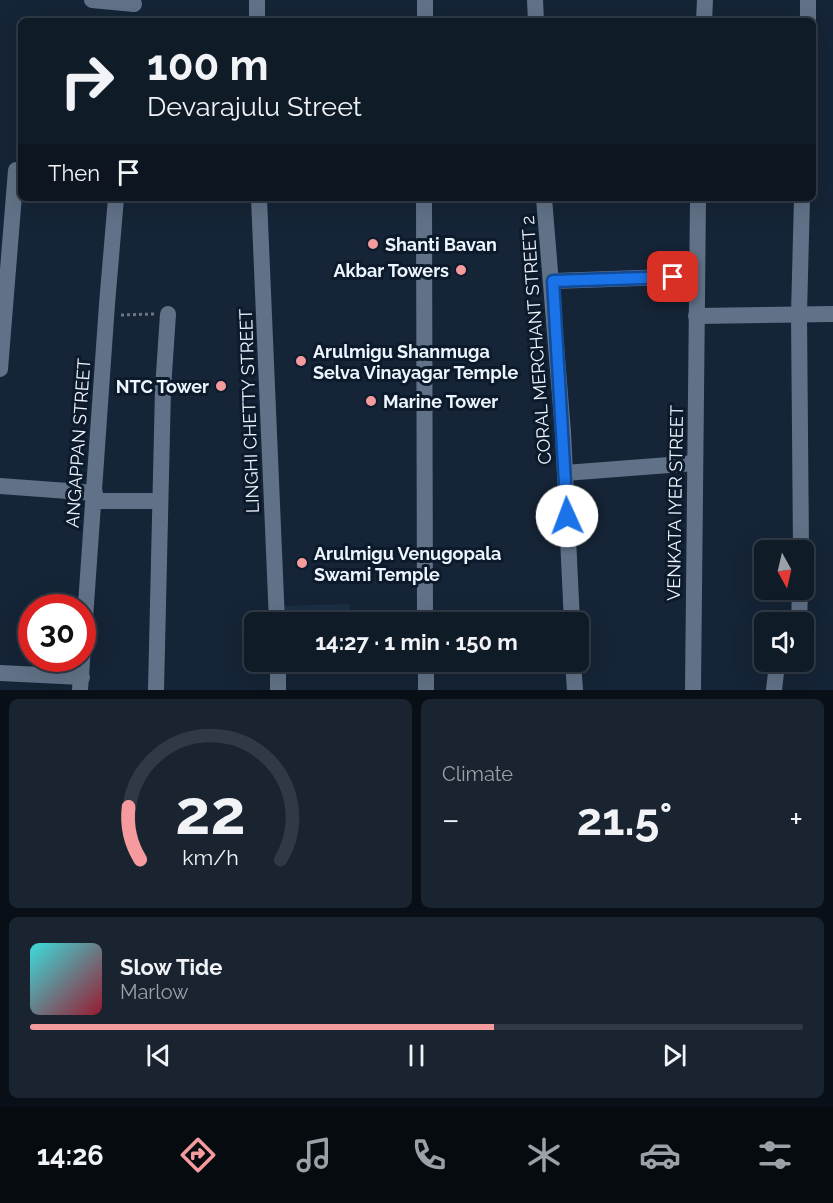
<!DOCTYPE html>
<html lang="en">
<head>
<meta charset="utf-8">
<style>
  body { margin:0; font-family:Raleway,sans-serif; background:#192430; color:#f1f3f6; height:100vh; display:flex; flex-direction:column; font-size:22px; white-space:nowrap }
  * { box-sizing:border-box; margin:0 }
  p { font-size:20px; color:#9ca1a8 }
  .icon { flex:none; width:33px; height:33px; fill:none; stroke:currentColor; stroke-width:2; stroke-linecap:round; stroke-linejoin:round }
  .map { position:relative; height:690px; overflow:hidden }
  .sheet { display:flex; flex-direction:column; gap:9px; padding:9px; background:#090f16; flex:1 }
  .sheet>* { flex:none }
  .top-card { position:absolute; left:18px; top:18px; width:798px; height:183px; border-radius:9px; box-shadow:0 6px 24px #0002,0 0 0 2px #303945; background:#101b28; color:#f1f3f6; overflow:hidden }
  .needle { width:39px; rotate:172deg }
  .tools { position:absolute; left:754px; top:540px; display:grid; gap:12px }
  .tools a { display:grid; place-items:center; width:60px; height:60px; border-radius:9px; background:#101b28; box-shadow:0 6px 24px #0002,0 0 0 2px #303945; font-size:30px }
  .speed { position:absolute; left:18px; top:594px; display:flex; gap:12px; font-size:30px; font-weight:700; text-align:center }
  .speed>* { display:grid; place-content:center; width:78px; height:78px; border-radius:50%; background:#101b28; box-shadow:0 6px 24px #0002,0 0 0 2px #303945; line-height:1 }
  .speed .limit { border:9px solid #d22; background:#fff; color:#111 }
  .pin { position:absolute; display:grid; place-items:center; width:51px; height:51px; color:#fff; margin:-26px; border-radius:12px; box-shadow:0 3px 9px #0006 }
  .me { position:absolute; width:66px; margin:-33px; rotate:358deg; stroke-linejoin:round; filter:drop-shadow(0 0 4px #0008) }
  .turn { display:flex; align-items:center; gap:21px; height:126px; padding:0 30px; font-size:27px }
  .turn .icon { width:78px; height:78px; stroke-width:2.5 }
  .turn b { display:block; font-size:42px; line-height:51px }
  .then { display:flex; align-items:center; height:57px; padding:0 30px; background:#0003; gap:12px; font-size:22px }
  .big { font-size:45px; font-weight:700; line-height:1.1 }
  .sheet .widget { flex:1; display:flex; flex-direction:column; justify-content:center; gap:9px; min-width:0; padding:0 21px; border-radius:9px; background:#192430 }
  .sheet .dial { align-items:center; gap:0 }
  .dial svg { height:156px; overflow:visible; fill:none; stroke:#303945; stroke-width:7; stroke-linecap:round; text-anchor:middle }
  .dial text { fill:#f1f3f6; stroke:none }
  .song { display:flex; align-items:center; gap:18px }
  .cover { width:72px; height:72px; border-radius:9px; background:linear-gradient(135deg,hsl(180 70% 55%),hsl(350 70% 35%)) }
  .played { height:6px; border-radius:3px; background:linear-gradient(90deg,#f59b9d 60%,#303945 60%) }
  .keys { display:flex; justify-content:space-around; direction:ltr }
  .heat { display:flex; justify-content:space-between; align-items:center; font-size:33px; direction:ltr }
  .sheet .tiles { flex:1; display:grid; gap:9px; grid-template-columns:1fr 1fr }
  .widget:last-child { grid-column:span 2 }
  .trip { position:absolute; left:244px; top:612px; width:345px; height:60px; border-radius:9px; background:#101b28; box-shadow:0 6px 24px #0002,0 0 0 2px #303945; font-weight:700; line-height:60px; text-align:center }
  .menu { display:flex; height:96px; justify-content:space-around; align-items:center; background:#060b10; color:#9ca1a8 }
  .menu .icon { width:42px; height:42px }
  .menu .active { color:#f59b9d }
  .menu b { font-size:27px; color:#f1f3f6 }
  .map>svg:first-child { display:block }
</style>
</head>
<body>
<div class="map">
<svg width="833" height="690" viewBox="0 0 833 690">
  <rect width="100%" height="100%" fill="#152436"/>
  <!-- built -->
  <g fill="#1b2e44">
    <path d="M636,16H697L696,21H636Z"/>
    <path d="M350,604V622H282L281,606Z"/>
  </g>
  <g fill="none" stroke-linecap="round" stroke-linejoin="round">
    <!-- path -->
    <path stroke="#6a7685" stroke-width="3" stroke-dasharray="3 3" stroke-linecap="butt" d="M121,315L154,314"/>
    <!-- minor -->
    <g stroke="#617288" stroke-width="16">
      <path d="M92,0L134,4"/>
      <path d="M257,0V21"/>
      <path d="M535,0L536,21"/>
      <path d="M425,21V0"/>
      <path d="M704,21L705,0"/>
      <path d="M808,21V0"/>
      <path d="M259,198L277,622"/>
      <path d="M424,198L425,622"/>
      <path d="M544,198L563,432L572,622"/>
      <path d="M553,281L697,276"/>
      <path d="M696,316L833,314"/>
      <path d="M0,369L16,170"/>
      <path d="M565,473L695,463"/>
      <path d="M0,486L95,493"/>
      <path d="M94,501H160"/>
      <path d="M801,550L799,314L802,198"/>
      <path d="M799,622L800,590"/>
      <path d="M278,662V690"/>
      <path d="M426,662V690"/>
      <path d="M573,662L575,690"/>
      <path d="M0,673L82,677"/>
      <path d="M80,690L107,304L116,198"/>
      <path d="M156,690L163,389L168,314"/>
      <path d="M693,690L698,198"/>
      <path d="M774,690L777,664L795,662"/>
    </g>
  </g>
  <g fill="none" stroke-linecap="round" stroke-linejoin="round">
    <!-- route casing -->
    <g stroke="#114b97" stroke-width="15">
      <path id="route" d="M567,516L553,281L673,277"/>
    </g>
    <!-- route -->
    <use href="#route" stroke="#1a73e8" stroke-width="10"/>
  </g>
  <!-- markers -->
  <g fill="#f59b9d" stroke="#0c1a2b" stroke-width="2">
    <circle cx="373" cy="244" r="6"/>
    <circle cx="461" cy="270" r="6"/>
    <circle cx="301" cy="361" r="6"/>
    <circle cx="221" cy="386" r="6"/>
    <circle cx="371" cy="401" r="6"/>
    <circle cx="302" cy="563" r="6"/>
  </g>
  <g text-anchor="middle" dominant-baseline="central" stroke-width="6" stroke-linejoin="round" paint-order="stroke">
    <!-- poi labels -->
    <g font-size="18" font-weight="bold" fill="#edf5fe" stroke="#0c1a2b" text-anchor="start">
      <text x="385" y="244">Shanti Bavan</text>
      <text x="449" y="270" text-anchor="end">Akbar Towers</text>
      <text x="313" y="351">Arulmigu Shanmuga<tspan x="313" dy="21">Selva Vinayagar Temple</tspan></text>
      <text x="209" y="386" text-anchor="end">NTC Tower</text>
      <text x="383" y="401">Marine Tower</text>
      <text x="314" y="553">Arulmigu Venugopala<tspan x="314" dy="21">Swami Temple</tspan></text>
    </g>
    <!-- street labels -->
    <g font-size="18" fill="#edf5fe" stroke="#0c1a2b">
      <text transform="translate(536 340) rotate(-94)">CORAL MERCHANT STREET 2</text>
      <text transform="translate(249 411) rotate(-92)">LINGHI CHETTY STREET</text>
      <text transform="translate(78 443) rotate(-86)">ANGAPPAN STREET</text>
      <text transform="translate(675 503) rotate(-89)">VENKATA IYER STREET</text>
    </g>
  </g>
</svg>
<div class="tools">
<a><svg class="needle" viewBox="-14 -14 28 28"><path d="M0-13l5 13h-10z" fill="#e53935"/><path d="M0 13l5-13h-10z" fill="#9ca1a8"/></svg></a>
<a><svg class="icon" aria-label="sound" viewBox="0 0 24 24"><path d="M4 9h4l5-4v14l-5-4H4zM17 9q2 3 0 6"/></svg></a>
</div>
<div class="speed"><div class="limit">30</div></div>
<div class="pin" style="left:673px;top:277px;background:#d93025"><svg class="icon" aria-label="arrive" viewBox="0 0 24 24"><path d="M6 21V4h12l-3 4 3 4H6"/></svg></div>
<svg class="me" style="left:567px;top:516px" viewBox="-20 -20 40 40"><circle r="19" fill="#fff"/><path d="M0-13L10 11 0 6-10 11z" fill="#1a73e8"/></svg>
<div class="trip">14:27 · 1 min · 150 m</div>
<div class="top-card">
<div class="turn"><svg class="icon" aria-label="right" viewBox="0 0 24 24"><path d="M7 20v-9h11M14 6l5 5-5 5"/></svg><div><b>100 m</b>Devarajulu Street</div></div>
<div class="then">Then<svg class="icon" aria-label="arrive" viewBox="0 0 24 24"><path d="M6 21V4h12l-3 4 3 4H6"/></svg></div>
</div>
</div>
<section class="sheet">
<div class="tiles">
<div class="widget dial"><svg viewBox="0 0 100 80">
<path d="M14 69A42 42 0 1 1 86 69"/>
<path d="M14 69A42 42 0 0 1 8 42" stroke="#f59b9d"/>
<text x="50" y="56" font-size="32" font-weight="700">22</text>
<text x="50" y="72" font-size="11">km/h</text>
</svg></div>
<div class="widget"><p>Climate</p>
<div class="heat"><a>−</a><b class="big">21.5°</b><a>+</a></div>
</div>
<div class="widget">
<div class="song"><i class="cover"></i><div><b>Slow Tide</b><p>Marlow</p></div></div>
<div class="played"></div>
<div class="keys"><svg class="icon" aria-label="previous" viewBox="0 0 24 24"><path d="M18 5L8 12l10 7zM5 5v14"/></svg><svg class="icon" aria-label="pause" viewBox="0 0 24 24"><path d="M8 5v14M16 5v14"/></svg><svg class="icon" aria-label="next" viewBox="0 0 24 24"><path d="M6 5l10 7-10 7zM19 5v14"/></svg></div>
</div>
</div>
</section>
<nav class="menu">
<b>14:26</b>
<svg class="icon active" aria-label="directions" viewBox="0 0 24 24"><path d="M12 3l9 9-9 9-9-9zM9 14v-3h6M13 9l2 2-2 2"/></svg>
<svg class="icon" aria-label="music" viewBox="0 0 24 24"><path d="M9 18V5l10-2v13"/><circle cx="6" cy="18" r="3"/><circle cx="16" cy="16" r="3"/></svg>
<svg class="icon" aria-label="phone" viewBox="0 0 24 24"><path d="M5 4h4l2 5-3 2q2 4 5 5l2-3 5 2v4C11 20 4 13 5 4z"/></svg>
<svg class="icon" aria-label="climate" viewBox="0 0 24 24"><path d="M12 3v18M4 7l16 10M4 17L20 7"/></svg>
<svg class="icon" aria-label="car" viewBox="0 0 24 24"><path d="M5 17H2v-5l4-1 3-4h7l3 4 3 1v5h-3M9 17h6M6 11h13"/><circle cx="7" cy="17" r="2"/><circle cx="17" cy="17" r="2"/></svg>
<svg class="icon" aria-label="filters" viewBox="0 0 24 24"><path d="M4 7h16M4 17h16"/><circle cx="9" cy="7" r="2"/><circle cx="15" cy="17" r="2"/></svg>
</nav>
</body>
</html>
